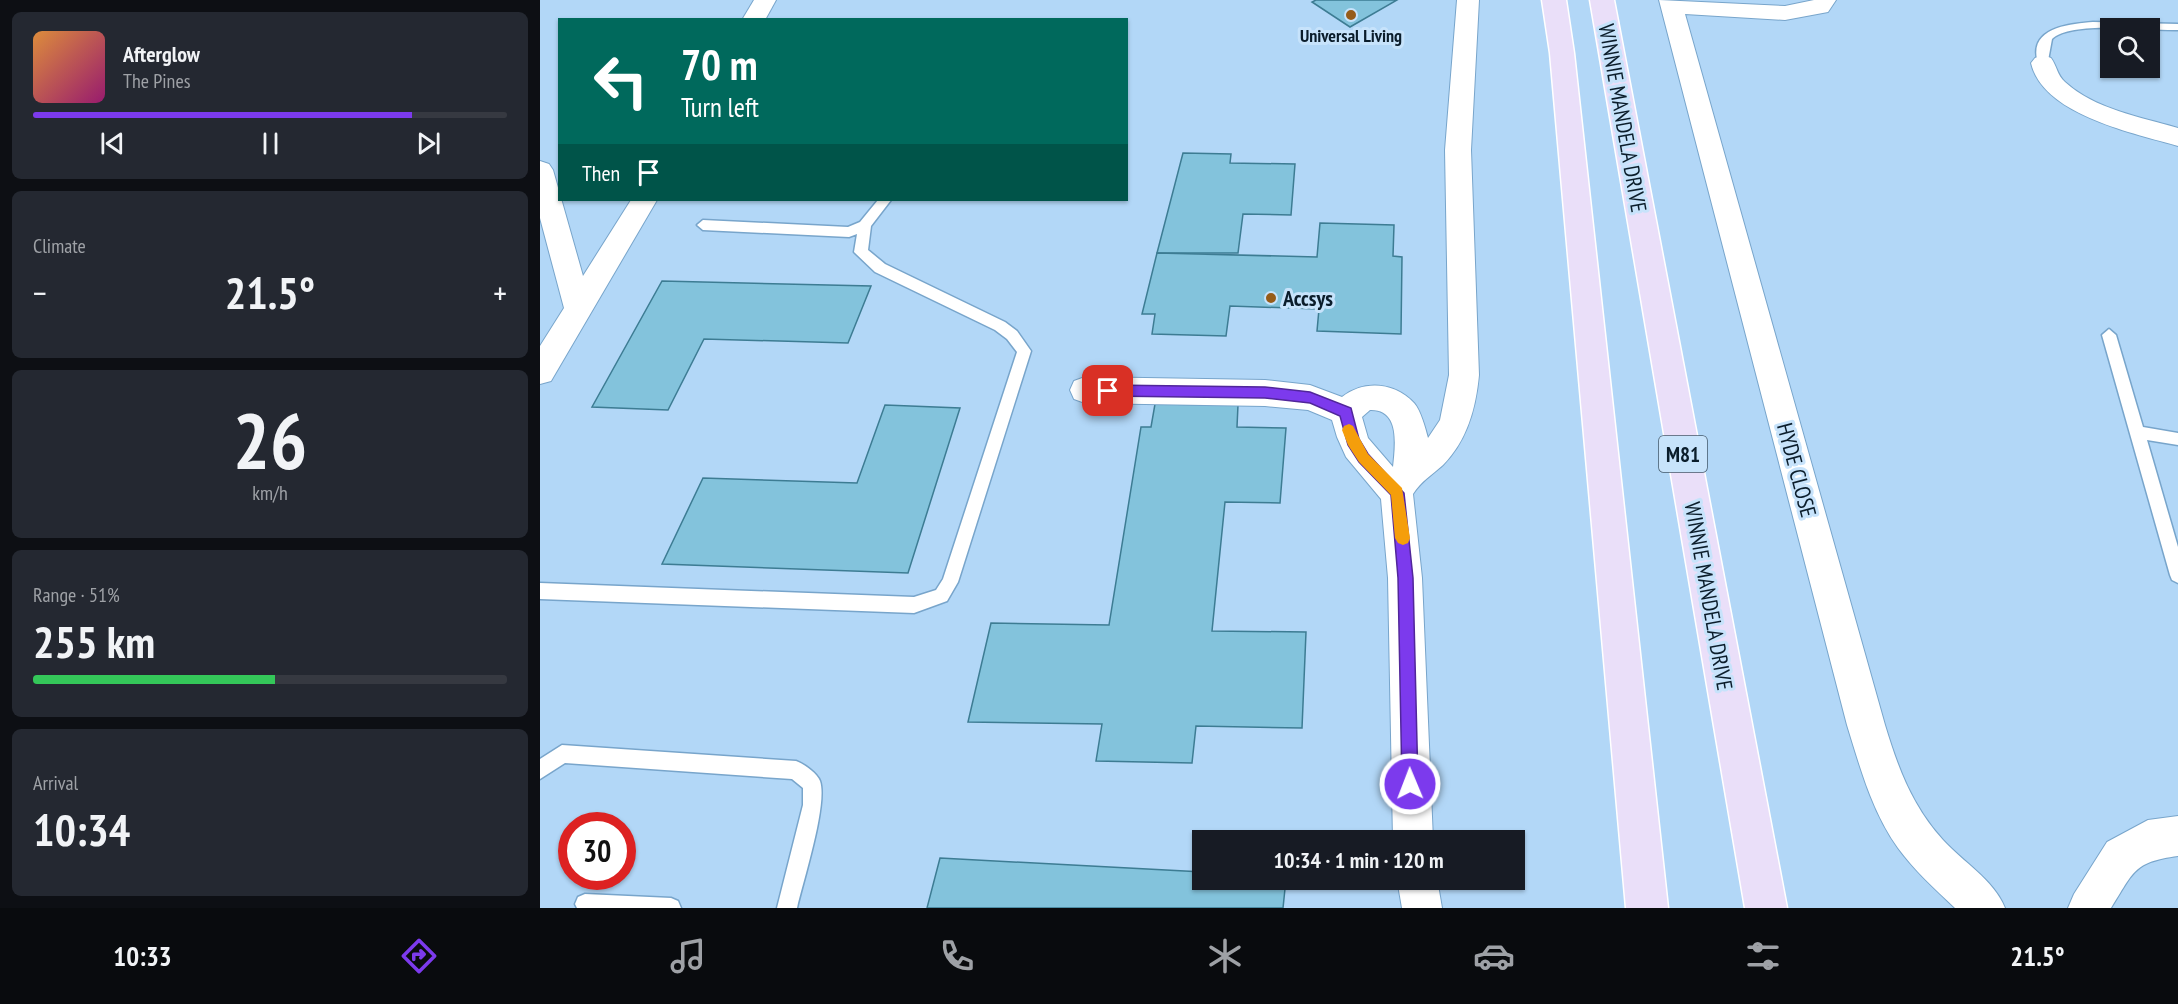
<!DOCTYPE html>
<html lang="en">
<head>
<meta charset="utf-8">
<style>
  body { margin:0; font-family:"PT Sans Narrow",sans-serif; background:#242831; color:#f1f3f6; height:100vh; display:flex; flex-direction:column; font-size:22px; white-space:nowrap }
  * { box-sizing:border-box; margin:0 }
  p { font-size:20px; color:#9ea1a6 }
  .icon { flex:none; width:33px; height:33px; fill:none; stroke:currentColor; stroke-width:2; stroke-linecap:round; stroke-linejoin:round }
  .map { position:relative; flex:1; overflow:hidden }
  .sheet { display:flex; flex-direction:column; gap:12px; padding:12px; background:#0d0f14; width:540px }
  .sheet>* { flex:none }
  .banner { position:absolute; left:18px; top:18px; width:570px; height:183px; border-radius:0px; box-shadow:0 2px 4px #0004; background:#00695c; color:#fff; overflow:hidden }
  .buttons { position:absolute; left:1560px; top:18px; display:grid; gap:12px }
  .buttons a { display:grid; place-items:center; width:60px; height:60px; border-radius:0px; background:#171b24; box-shadow:0 2px 4px #0004; font-size:30px }
  .speed { position:absolute; left:18px; top:812px; display:flex; gap:12px; font-size:30px; font-weight:700; text-align:center }
  .speed>* { display:grid; place-content:center; width:78px; height:78px; border-radius:50%; background:#171b24; box-shadow:0 2px 4px #0004; line-height:1 }
  .speed .limit { border:9px solid #d22; background:#fff; color:#111 }
  .pin { position:absolute; display:grid; place-items:center; width:51px; height:51px; color:#fff; margin:-26px; border-radius:12px; box-shadow:0 3px 9px #0006 }
  .me { position:absolute; width:66px; margin:-33px; rotate:359deg; stroke-linejoin:round; filter:drop-shadow(0 0 4px #0008) }
  .turn { display:flex; align-items:center; gap:21px; height:126px; padding:0 24px; font-size:27px }
  .turn .icon { width:78px; height:78px; stroke-width:2.5 }
  .turn b { display:block; font-size:42px; line-height:51px }
  .then { display:flex; align-items:center; height:57px; padding:0 24px; background:#0003; gap:12px; font-size:22px }
  .big { font-size:45px; font-weight:700; line-height:1.1 }
  .sheet .card { flex:1; display:flex; flex-direction:column; justify-content:center; gap:9px; min-width:0; padding:0 21px; border-radius:9px; background:#242831 }
  .sheet .dial { align-items:center; gap:0 }
  .dial b { font-size:78px; line-height:1 }
  .song { display:flex; align-items:center; gap:18px }
  .cover { width:72px; height:72px; border-radius:9px; background:linear-gradient(135deg,hsl(30 70% 55%),hsl(320 70% 35%)) }
  .played { height:6px; border-radius:3px; background:linear-gradient(90deg,#7c3aed 80%,#363941 80%) }
  .keys { display:flex; justify-content:space-around; direction:ltr }
  .heat { display:flex; justify-content:space-between; align-items:center; font-size:33px; direction:ltr }
  .charge { height:9px; border-radius:4px; background:linear-gradient(90deg,#34c759 51%,#363941 0) }
  .trip { position:absolute; left:652px; top:830px; width:333px; height:60px; border-radius:0px; background:#171b24; box-shadow:0 2px 4px #0004; font-weight:700; line-height:60px; text-align:center }
  .dock { display:flex; height:96px; justify-content:space-around; align-items:center; background:#090b0e; color:#9ea1a6 }
  .dock .icon { width:42px; height:42px }
  .dock .on { color:#7c3aed }
  .dock b { font-size:27px; color:#f1f3f6 }
  main { display:flex; flex:1; min-height:0 }
  .map>svg:first-child { display:block }
</style>
</head>
<body>
<main>
<section class="sheet">
<div class="card">
<div class="song"><i class="cover"></i><div><b>Afterglow</b><p>The Pines</p></div></div>
<div class="played"></div>
<div class="keys"><svg class="icon" aria-label="previous" viewBox="0 0 24 24"><path d="M18 5L8 12l10 7zM5 5v14"/></svg><svg class="icon" aria-label="pause" viewBox="0 0 24 24"><path d="M8 5v14M16 5v14"/></svg><svg class="icon" aria-label="next" viewBox="0 0 24 24"><path d="M6 5l10 7-10 7zM19 5v14"/></svg></div>
</div>
<div class="card"><p>Climate</p>
<div class="heat"><a>−</a><b class="big">21.5°</b><a>+</a></div>
</div>
<div class="card dial"><b>26</b><p>km/h</p></div>
<div class="card"><p>Range · 51%</p><b class="big">255 km</b><div class="charge"></div></div>
<div class="card"><p>Arrival</p><b class="big">10:34</b></div>
</section>
<div class="map">
<svg width="1638" height="908" viewBox="0 0 1638 908">
  <rect width="100%" height="100%" fill="#b2d7f7"/>
  <!-- building -->
  <g fill="#83c3dc" stroke="#3d7c93" stroke-width="1.5">
    <path d="M776,0H857L810,27L772,2Z"/>
    <path d="M643,153L691,154L690,163L755,164L751,215L703,214L698,253H617Z"/>
    <path d="M780,223L854,225L853,256L862,257L861,334L777,331L779,309L690,306L686,336L612,334L615,314H602L617,253L777,257Z"/>
    <path d="M122,281L331,286L308,343L164,339L128,410L52,407Z"/>
    <path d="M615,404L698,405L697,427L746,428L740,503L685,502L672,631L766,632L762,728L656,726L652,763L556,761L562,724L428,722L451,623L569,625L601,427H611Z"/>
    <path d="M345,405L420,408L368,573L122,564L163,478L317,483Z"/>
    <path d="M400,858L663,872V879H746L743,908H387Z"/>
  </g>
  <g fill="none" stroke-linecap="round" stroke-linejoin="round">
    <!-- lane casing -->
    <g stroke="#78a5cb" stroke-width="3">
      <g id="lane">
        <path d="M1553,22L1638,24V30C1612,31 1531,20 1512,39L1507,66H1499C1485,28 1528,24 1553,22Z"/>
        <path d="M338,200H351L331,226L328,250L345,264L465,322L477,331L491,351L418,582L407,601L374,613L0,599V583L374,597L396,590L403,579L477,352L467,339L455,330L335,272L314,252L317,234L309,237L163,230L157,225L163,220L308,227L320,222Z"/>
        <path d="M1569,329L1576,335L1603,427L1638,433V445L1607,440L1638,547V583L1632,580L1630,575L1562,335Z"/>
        <path d="M22,745L256,761C264,764 277,773 280,781C288,804 263,881 257,908H237L263,805V788L252,779L25,763L0,779V759Z"/>
        <path d="M45,894L131,898L138,901L141,908H37L35,904L38,897Z"/>
      </g>
    </g>
    <!-- street casing -->
    <g stroke="#78a5cb" stroke-width="2">
      <g id="street">
        <path d="M214,0H236L225,20H202Z"/>
        <path d="M917,0H939L931,150L939,375C936,408 927,441 903,465C892,475 881,481 873,494L882,578L893,840H853L848,578L841,499L806,457L797,437L792,420L768,410L725,406L545,403L534,399L530,390L534,381L545,377L725,380L770,385L802,397C824,380 854,382 874,403C881,411 885,427 888,438L900,420L909,375L905,150ZM830,410C861,409 855,447 853,467L828,438L822,417Z"/>
        <path d="M1119,0L1245,6L1274,0H1296L1288,12L1245,20L1145,14L1345,725C1358,768 1372,806 1403,840C1423,862 1454,880 1465,908H1415C1395,889 1374,870 1358,848C1332,812 1320,767 1307,725Z"/>
        <path d="M1503,55L1511,58C1517,66 1517,75 1525,82C1554,109 1601,117 1638,128V146C1594,133 1503,115 1491,63L1495,58Z"/>
        <path d="M0,161L9,164L13,170L43,276L91,200H117L11,381L0,384V346L24,308L0,218Z"/>
        <path d="M1638,816V856C1593,862 1594,872 1571,908H1528L1534,894L1567,842L1608,820Z"/>
        <path d="M857,879H897L902,908H862Z"/>
      </g>
    </g>
    <!-- primary casing -->
    <g stroke="#fff" stroke-width="3">
      <g id="primary">
        <path d="M1002,0H1026L1034,53L1128,908H1086L1010,53Z"/>
        <path d="M1050,0H1074L1247,908H1205Z"/>
      </g>
    </g>
    <!-- lane -->
    <use href="#lane" fill="#fff" fill-rule="evenodd"/>
    <!-- street -->
    <use href="#street" fill="#fff" fill-rule="evenodd"/>
    <!-- primary -->
    <use href="#primary" fill="#eadff9" fill-rule="evenodd"/>
  </g>
  <!-- route -->
  <path fill="#7c3aed" stroke="#51269a" stroke-width="1.5" d="M568,385L725,387L770,392L811,408L819,439L828,454L864,493L873,578L878,784L876,789L870,792L864,789L862,784L858,578L851,495L819,462L808,445L800,416L770,403L725,398L568,396L561,391Z"/>
  <!-- slow -->
  <path fill="#f59e0b" d="M809,424L813,426L828,454L862,488L870,538L868,543L863,545L858,543L855,538L851,495L819,462L808,445L802,430L804,426Z"/>
  <!-- markers -->
  <g fill="#965c19" stroke="#c7e3fb" stroke-width="2">
    <circle cx="811" cy="15" r="6"/>
    <circle cx="731" cy="298" r="6"/>
  </g>
  <g text-anchor="middle" dominant-baseline="central" stroke-width="6" stroke-linejoin="round" paint-order="stroke">
    <!-- far-poi labels -->
    <g font-size="18" font-weight="bold" fill="#0b1d2b" stroke="#c7e3fb">
      <text x="811" y="35">Universal Living</text>
    </g>
    <!-- shield labels -->
    <rect fill="#c7e3fb" stroke="#435869" stroke-width="1.5" x="1119" y="436" width="48" height="36" rx="4.5"/>
    <g font-size="21" font-weight="bold" fill="#0b1d2b">
      <text x="1143" y="454">M81</text>
    </g>
    <!-- street labels -->
    <g font-size="22" fill="#0b1d2b" stroke="#c7e3fb">
      <text transform="translate(1083 118) rotate(80)">WINNIE MANDELA DRIVE</text>
      <text transform="translate(1257 470) rotate(75)">HYDE CLOSE</text>
      <text transform="translate(1169 596) rotate(80)">WINNIE MANDELA DRIVE</text>
    </g>
    <!-- poi labels -->
    <g font-size="22" font-weight="bold" fill="#0b1d2b" stroke="#c7e3fb" text-anchor="start">
      <text x="743" y="298">Accsys</text>
    </g>
  </g>
</svg>
<div class="buttons">
<a><svg class="icon" aria-label="search" viewBox="0 0 24 24"><circle cx="10" cy="10" r="6"/><path d="M15 15l6 6"/></svg></a>
</div>
<div class="speed"><div class="limit">30</div></div>
<div class="pin" style="left:568px;top:391px;background:#d93025"><svg class="icon" aria-label="arrive" viewBox="0 0 24 24"><path d="M6 21V4h12l-3 4 3 4H6"/></svg></div>
<svg class="me" style="left:870px;top:784px" viewBox="-20 -20 40 40"><circle r="17" fill="#7c3aed" stroke="#fff" stroke-width="3"/><path d="M0-11L8 9 0 5-8 9z" fill="#fff"/></svg>
<div class="trip">10:34 · 1 min · 120 m</div>
<div class="banner">
<div class="turn"><svg class="icon" aria-label="left" viewBox="0 0 24 24"><path d="M17 20v-9H6M10 6l-5 5 5 5"/></svg><div><b>70 m</b>Turn left</div></div>
<div class="then">Then<svg class="icon" aria-label="arrive" viewBox="0 0 24 24"><path d="M6 21V4h12l-3 4 3 4H6"/></svg></div>
</div>
</div>
</main>
<nav class="dock">
<b>10:33</b>
<svg class="icon on" aria-label="directions" viewBox="0 0 24 24"><path d="M12 3l9 9-9 9-9-9zM9 14v-3h6M13 9l2 2-2 2"/></svg>
<svg class="icon" aria-label="music" viewBox="0 0 24 24"><path d="M9 18V5l10-2v13"/><circle cx="6" cy="18" r="3"/><circle cx="16" cy="16" r="3"/></svg>
<svg class="icon" aria-label="phone" viewBox="0 0 24 24"><path d="M5 4h4l2 5-3 2q2 4 5 5l2-3 5 2v4C11 20 4 13 5 4z"/></svg>
<svg class="icon" aria-label="climate" viewBox="0 0 24 24"><path d="M12 3v18M4 7l16 10M4 17L20 7"/></svg>
<svg class="icon" aria-label="car" viewBox="0 0 24 24"><path d="M5 17H2v-5l4-1 3-4h7l3 4 3 1v5h-3M9 17h6M6 11h13"/><circle cx="7" cy="17" r="2"/><circle cx="17" cy="17" r="2"/></svg>
<svg class="icon" aria-label="filters" viewBox="0 0 24 24"><path d="M4 7h16M4 17h16"/><circle cx="9" cy="7" r="2"/><circle cx="15" cy="17" r="2"/></svg>
<b>21.5°</b>
</nav>
</body>
</html>
